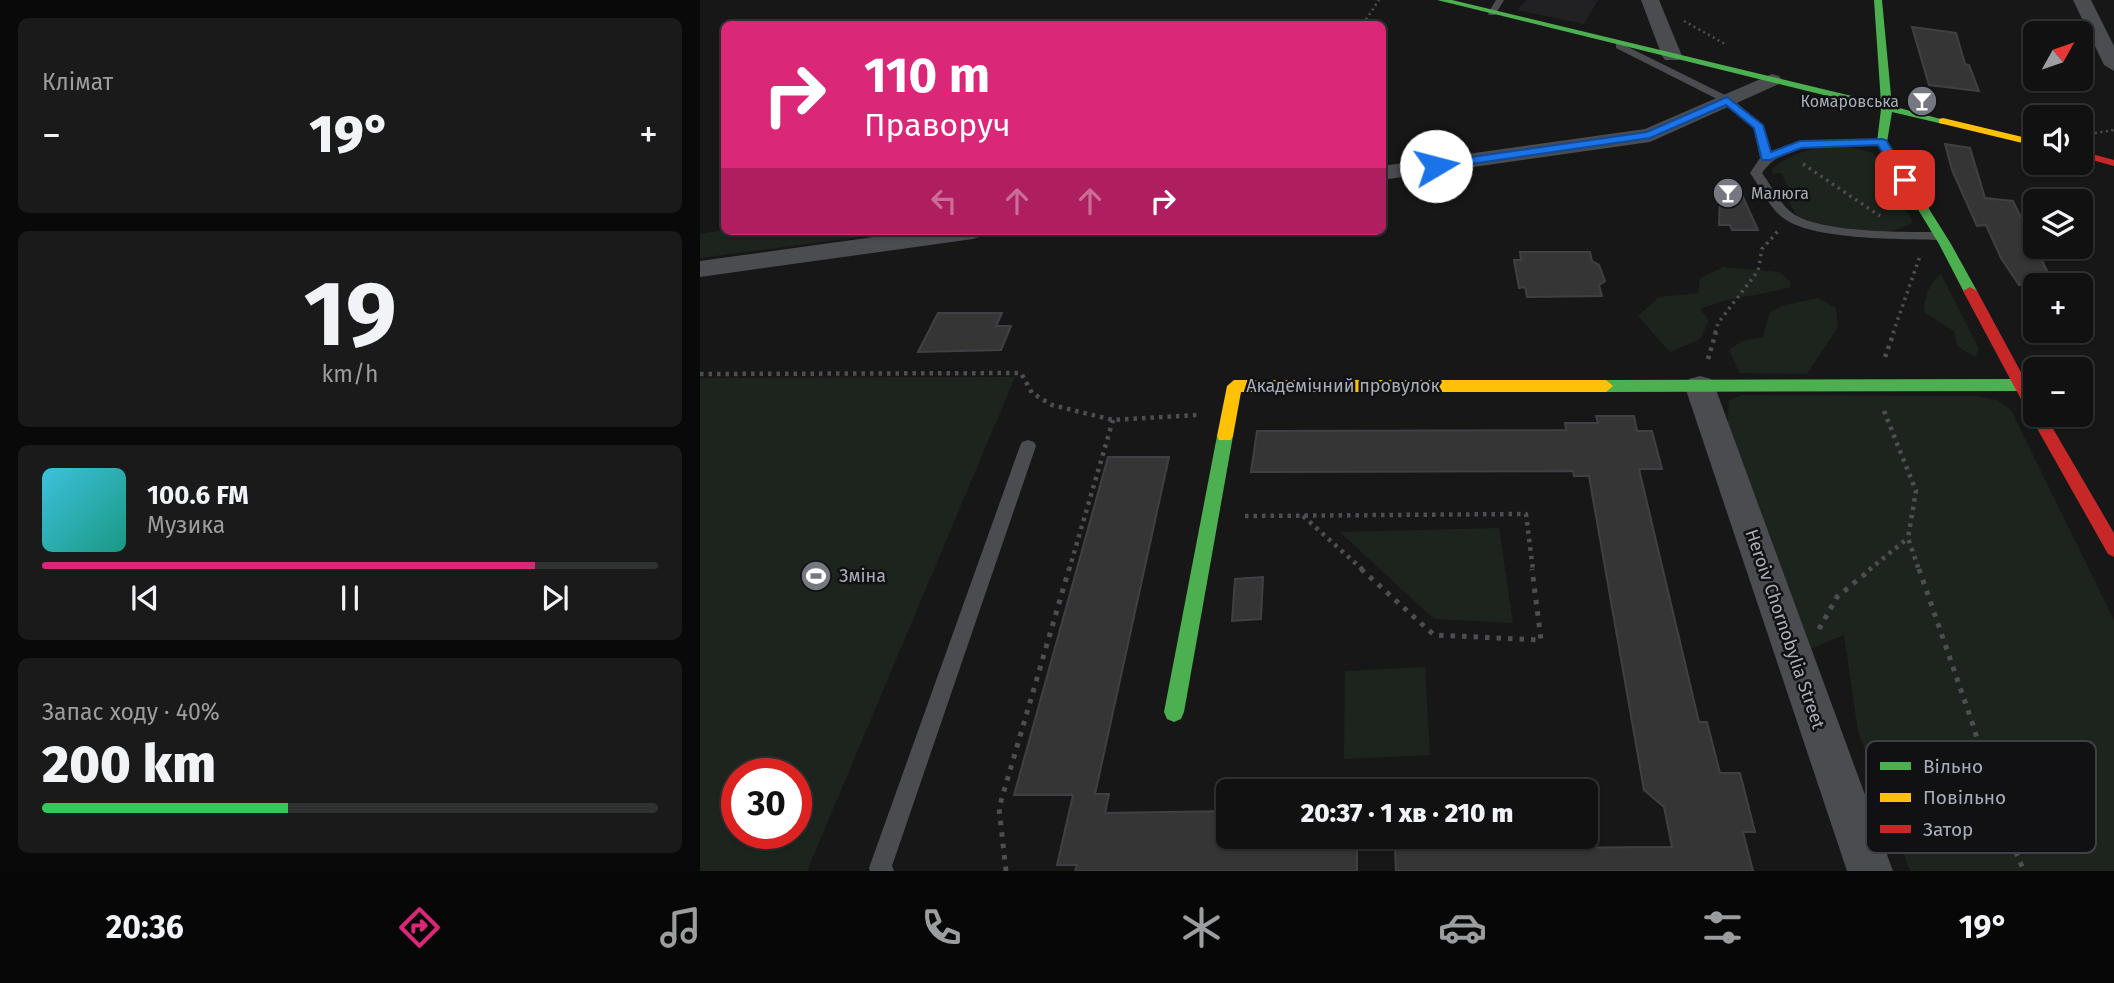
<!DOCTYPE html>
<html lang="uk">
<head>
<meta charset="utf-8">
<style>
  body { margin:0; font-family:"Fira Sans",sans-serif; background:#1a1a1a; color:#f1f3f6; height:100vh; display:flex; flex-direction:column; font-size:26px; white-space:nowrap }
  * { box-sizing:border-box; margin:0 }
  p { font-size:23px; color:#9c9d9f }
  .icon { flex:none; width:38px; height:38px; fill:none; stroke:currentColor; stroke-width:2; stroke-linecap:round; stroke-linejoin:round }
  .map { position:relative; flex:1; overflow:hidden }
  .panel { display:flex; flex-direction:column; gap:18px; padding:18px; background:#090909; width:700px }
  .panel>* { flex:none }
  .banner { position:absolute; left:21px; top:21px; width:665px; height:214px; border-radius:10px; box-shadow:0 2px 5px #0004,0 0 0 2px #303131; background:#db2777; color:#fff; overflow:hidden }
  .needle { width:46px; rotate:50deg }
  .controls { position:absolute; left:1323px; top:21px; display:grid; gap:14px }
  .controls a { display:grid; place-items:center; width:70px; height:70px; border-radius:10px; background:#111; box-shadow:0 2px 5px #0004,0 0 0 2px #303131; font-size:35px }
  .speed { position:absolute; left:21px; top:758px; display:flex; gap:14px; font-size:35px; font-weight:700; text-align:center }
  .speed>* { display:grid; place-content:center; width:91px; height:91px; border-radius:50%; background:#111; box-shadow:0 2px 5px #0004,0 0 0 2px #303131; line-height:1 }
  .speed .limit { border:10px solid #d22; background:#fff; color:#111 }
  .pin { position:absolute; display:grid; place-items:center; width:60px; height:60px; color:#fff; margin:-30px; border-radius:14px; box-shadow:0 4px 10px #0006 }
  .me { position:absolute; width:77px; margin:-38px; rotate:82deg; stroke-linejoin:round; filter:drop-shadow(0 0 5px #0008) }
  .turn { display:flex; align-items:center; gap:24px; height:147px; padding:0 28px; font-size:32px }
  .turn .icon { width:91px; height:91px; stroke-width:2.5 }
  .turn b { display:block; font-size:49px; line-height:60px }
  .lanes { display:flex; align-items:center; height:66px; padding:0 28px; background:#0003; justify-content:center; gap:35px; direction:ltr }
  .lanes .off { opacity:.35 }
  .big { font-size:52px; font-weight:800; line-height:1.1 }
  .panel .card { flex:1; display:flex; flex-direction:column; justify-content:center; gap:10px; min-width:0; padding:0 24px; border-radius:10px; background:#1a1a1a }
  .panel .dial { align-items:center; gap:0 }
  .dial b { font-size:91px; line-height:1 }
  .song { display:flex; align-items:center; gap:21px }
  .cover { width:84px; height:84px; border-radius:10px; background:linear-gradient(135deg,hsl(190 70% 55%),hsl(170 70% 35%)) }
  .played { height:7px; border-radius:4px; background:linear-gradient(90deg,#db2777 80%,#303131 80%) }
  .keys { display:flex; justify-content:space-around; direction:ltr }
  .heat { display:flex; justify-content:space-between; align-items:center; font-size:38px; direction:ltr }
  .charge { height:10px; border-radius:5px; background:linear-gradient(90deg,#34c759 40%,#303131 0) }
  .trip { position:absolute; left:516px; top:779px; width:382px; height:70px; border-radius:10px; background:#111; box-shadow:0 2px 5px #0004,0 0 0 2px #303131; font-weight:800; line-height:70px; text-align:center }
  .menu { display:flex; height:112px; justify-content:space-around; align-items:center; background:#070707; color:#9c9d9f }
  .menu .icon { width:49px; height:49px }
  .menu .current { color:#db2777 }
  .menu b { font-size:32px; color:#f1f3f6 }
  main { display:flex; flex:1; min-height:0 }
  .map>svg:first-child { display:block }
</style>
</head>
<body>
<main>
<section class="panel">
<div class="card"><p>Клімат</p>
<div class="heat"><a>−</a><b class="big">19°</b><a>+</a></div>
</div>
<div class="card dial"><b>19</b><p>km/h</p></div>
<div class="card">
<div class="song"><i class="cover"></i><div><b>100.6 FM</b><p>Музика</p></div></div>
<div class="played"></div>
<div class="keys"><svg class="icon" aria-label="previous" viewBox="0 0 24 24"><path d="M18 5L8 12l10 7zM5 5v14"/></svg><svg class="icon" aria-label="pause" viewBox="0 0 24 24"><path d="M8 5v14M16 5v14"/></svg><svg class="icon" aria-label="next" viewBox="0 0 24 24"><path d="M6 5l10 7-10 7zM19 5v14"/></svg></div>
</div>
<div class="card"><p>Запас ходу · 40%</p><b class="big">200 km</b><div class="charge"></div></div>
</section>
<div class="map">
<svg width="1414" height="871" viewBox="0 0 1414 871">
  <rect width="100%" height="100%" fill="#171717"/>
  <!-- built -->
  <path fill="#212123" d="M827,0H898L884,24L817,10Z"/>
  <!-- green -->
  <g fill="#1d241e" fill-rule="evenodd">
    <path d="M1147,146L1173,153L1213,222C1193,239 1139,231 1113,231L1102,225L1084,193L1091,192L1081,173H1073L1072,169C1094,150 1118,147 1147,146Z"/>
    <path d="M24,230V231H206L0,258V234Z"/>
    <path d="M1023,267L1079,272L1091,282L1090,287C1059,296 1030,296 1000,309L1009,321L1000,339L970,352L938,316L959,297L998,293L1000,278Z"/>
    <path d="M1241,274L1279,349L1275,357L1257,346L1254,331L1224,312C1224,297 1229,284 1241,274Z"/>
    <path d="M1118,298L1136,308L1138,327L1107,374L1040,373L1029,350L1042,341L1063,337L1070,312L1085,305Z"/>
    <path d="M315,377L107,871H0V378ZM37,774H96V833H37Z"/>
    <path d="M1042,395L1275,396L1297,400L1311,410L1414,620V871H1210L1158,731L1144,635L1108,650L1059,506L1027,431L1029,400Z"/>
    <path d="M799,528L813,623L734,619L640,532Z"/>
    <path d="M725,667L730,755L644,759L645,671Z"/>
  </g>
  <!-- building -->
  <g fill="#353536" stroke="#3f4043" stroke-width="2">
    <path d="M1212,27L1256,33L1265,64L1269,65L1279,91L1229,85Z"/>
    <path d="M1245,144L1270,148L1285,198L1313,201L1354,285H1319L1301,258L1286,225L1277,226L1252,170Z"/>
    <path d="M1020,197H1043L1058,230H1032L1030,225H1019Z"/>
    <path d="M820,252H890L892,261L899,265L905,281L899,285L902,296L827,297L825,287L819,288L814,260H821Z"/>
    <path d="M238,313H302L296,326H311L301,350L218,352Z"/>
    <path d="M896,416H934L937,431H952L962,469H939L999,722H1007L1020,773H1040L1055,832H1043L1053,871H696L695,849L972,847L964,807L944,790L889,476H874L873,471L551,472L557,431L866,430L865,423H898Z"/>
    <path d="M408,457H469L395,794H409L405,813L528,811V836H657V871H375L377,865H357L373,795H314Z"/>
    <path d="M563,577L561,619L532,621L535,579Z"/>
  </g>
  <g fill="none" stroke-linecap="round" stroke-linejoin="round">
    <!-- path-far3 -->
    <g stroke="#4d4e52" stroke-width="2.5" stroke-dasharray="2 3.5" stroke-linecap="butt">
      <path d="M984,21L1025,44"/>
      <path d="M663,24L679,0"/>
      <path d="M1395,133L1414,130"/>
    </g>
    <!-- path-far2 -->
    <g stroke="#4d4e52" stroke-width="3.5" stroke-dasharray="2.5 4.5" stroke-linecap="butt">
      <path d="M1103,164L1180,216"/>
      <path d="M1015,333L1018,323L1058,271L1062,249L1078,231"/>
      <path d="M1193,333L1220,256"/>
    </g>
    <!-- path-far1 -->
    <g stroke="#4d4e52" stroke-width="4.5" stroke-dasharray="3.5 5" stroke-linecap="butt">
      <path d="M1185,357L1194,332"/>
      <path d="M1008,359L1016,332"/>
      <path d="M0,374L321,373L332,393L352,405L413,420L497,415"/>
      <path d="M1184,411L1216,491L1208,538L1219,570"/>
      <path d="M545,516L826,514L833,570"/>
      <path d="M603,516L663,570"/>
      <path d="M369,570L413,420"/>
      <path d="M1169,570L1208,538"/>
    </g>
    <!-- path -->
    <g stroke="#4d4e52" stroke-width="5" stroke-dasharray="4.5 7" stroke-linecap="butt">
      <path d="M661,569L734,635L841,640L832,569"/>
      <path d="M1219,569L1272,722L1303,823L1324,871"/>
      <path d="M1119,629L1137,597L1171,569"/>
      <path d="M306,871L299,808L369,569"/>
    </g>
    <!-- lane -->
    <g fill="#4b4c50" fill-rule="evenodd">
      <path d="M796,0H804L795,15H789L788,13Z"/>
      <path d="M916,44H922L1031,98L1063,125L1070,152L1100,141L1186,140V144L1182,145C1144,146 1086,137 1062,173C1072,186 1081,207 1095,215C1125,233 1205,232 1240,232L1246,236L1240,240C1202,239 1117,240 1086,220C1070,210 1061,188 1050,173L1060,158L1054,128L1023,102L916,48Z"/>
      <path d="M328,440L334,442L336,446L192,866L194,871H170L169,868L320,446L322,442Z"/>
    </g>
    <!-- street -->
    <g fill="#4b4c50" fill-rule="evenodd">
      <path d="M941,0H959L982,56L979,60H965L962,56Z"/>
      <path d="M1373,0H1391L1414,46V71L1404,65Z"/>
      <path d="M1072,74L1079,76L1082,80L1079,84L950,142L682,180V166L945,129Z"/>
      <path d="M217,231H285L282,236L273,239L0,277V261Z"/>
      <path d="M1000,376L1011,379L1015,387L1193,871H1147L985,387L989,379Z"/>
    </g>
    <!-- fast -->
    <g fill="#4caf50" fill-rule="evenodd">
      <path d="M737,0H752L1181,103L1174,0H1182L1192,106L1248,121L1243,124L1192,112L1187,142L1251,244L1277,291L1275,294H1265L1239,244L1177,142L1181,109Z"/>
      <path d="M1321,379L1328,385L1321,391L906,392L899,386L906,380Z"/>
      <path d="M525,430L531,432L533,436L484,712L481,719L474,722L467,719L464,712L517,436L519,432Z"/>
    </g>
    <!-- slow -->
    <g fill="#ffc107" fill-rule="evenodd">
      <path d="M1243,118L1335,140V146L1239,123V119Z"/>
      <path d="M534,380H906L913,386L906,392H541L533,436L531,440H519L517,436L527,386Z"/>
    </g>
    <!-- jam -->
    <g fill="#c62828" fill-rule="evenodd">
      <path d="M1381,151L1414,160V166L1381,157Z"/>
      <path d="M1270,287L1277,291L1335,398V415H1345L1414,533V557L1408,554L1330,416L1263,291Z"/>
    </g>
  </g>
  <!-- route -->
  <path fill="#1a73e8" stroke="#114b97" stroke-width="2" d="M1027,97L1063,125L1071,152L1100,141L1182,139L1186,140L1211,180L1201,183L1178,145L1101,148L1070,160H1062L1054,128L1026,105L950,138L736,169L730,166L736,162L947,132Z"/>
  <!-- icons -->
  <defs>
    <g id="bar-disc" transform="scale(1.575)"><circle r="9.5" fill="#757880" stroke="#111113"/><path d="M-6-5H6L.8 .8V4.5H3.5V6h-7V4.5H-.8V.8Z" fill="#fff"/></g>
    <g id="stadium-disc" transform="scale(1.575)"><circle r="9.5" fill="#757880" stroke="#111113"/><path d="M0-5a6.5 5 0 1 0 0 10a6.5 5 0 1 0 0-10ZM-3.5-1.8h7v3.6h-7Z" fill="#fff"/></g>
  </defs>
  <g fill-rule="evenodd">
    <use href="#bar-disc" x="1222" y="101"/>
    <use href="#bar-disc" x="1028" y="193"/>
    <use href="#stadium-disc" x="116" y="576"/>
  </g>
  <g text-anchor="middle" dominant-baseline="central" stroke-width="5" stroke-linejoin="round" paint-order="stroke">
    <!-- far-poi labels -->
    <g font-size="16" fill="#a8adb8" stroke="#111113" text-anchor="end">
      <text x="1199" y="101">Комаровська</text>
      <text x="1051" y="193" text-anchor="start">Малюга</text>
    </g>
    <!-- street labels -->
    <g font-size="18" fill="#a8adb8" stroke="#111113">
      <text x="643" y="386">Академічний провулок</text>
      <text transform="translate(1085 629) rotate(71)">Heroiv Chornobylia Street</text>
    </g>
    <!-- poi labels -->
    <g font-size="18" fill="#a8adb8" stroke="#111113" text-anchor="start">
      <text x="139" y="576">Зміна</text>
    </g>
  </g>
  <!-- legend -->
  <rect x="1166" y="741" width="230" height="112" rx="10" fill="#111113" stroke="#3e4045" stroke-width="2"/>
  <rect x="1180" y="762" width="31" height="8" fill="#4caf50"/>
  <rect x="1180" y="793" width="31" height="9" fill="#ffc107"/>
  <rect x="1180" y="825" width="31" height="8" fill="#c62828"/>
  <g font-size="19" fill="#a8adb8">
    <text x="1223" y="773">Вільно</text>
    <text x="1223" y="804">Повільно</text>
    <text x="1223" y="836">Затор</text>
  </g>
</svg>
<div class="controls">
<a><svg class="needle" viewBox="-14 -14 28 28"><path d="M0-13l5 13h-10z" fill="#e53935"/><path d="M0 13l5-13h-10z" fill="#9c9d9f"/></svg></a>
<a><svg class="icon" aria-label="sound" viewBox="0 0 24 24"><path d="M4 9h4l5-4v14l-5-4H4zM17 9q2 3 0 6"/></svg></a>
<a><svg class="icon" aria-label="layers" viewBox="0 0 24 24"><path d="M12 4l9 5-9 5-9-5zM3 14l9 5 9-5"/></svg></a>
<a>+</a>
<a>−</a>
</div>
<div class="speed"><div class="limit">30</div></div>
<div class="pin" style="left:1205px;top:180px;background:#d93025"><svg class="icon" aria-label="arrive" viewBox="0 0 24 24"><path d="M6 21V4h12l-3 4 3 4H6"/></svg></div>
<svg class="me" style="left:736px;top:166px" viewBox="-20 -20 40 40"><circle r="19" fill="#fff"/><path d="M0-13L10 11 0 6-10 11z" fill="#1a73e8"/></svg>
<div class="trip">20:37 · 1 хв · 210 m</div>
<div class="banner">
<div class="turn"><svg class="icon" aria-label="right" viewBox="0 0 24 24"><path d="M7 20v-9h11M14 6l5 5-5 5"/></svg><div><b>110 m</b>Праворуч</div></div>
<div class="lanes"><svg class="icon off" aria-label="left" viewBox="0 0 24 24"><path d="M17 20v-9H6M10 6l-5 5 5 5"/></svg><svg class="icon off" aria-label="ahead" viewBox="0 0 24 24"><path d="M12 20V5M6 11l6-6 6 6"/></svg><svg class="icon off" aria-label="ahead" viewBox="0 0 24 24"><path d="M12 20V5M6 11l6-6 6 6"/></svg><svg class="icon" aria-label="right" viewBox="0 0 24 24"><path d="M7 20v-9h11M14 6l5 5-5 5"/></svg></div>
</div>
</div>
</main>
<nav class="menu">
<b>20:36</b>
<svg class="icon current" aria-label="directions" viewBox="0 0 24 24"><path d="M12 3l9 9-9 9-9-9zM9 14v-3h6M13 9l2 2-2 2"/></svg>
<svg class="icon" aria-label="music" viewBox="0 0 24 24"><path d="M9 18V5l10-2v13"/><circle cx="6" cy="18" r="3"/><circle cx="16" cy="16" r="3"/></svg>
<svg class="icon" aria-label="phone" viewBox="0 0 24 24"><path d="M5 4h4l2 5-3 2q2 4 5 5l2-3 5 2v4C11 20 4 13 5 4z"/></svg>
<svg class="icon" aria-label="climate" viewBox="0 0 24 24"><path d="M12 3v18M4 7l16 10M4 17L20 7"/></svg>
<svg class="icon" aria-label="car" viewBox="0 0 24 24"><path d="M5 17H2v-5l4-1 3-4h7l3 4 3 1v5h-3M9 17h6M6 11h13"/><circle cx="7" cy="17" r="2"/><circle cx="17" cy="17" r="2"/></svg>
<svg class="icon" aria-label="filters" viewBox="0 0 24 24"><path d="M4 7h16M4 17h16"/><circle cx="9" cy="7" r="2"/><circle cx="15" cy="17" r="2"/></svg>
<b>19°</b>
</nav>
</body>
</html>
